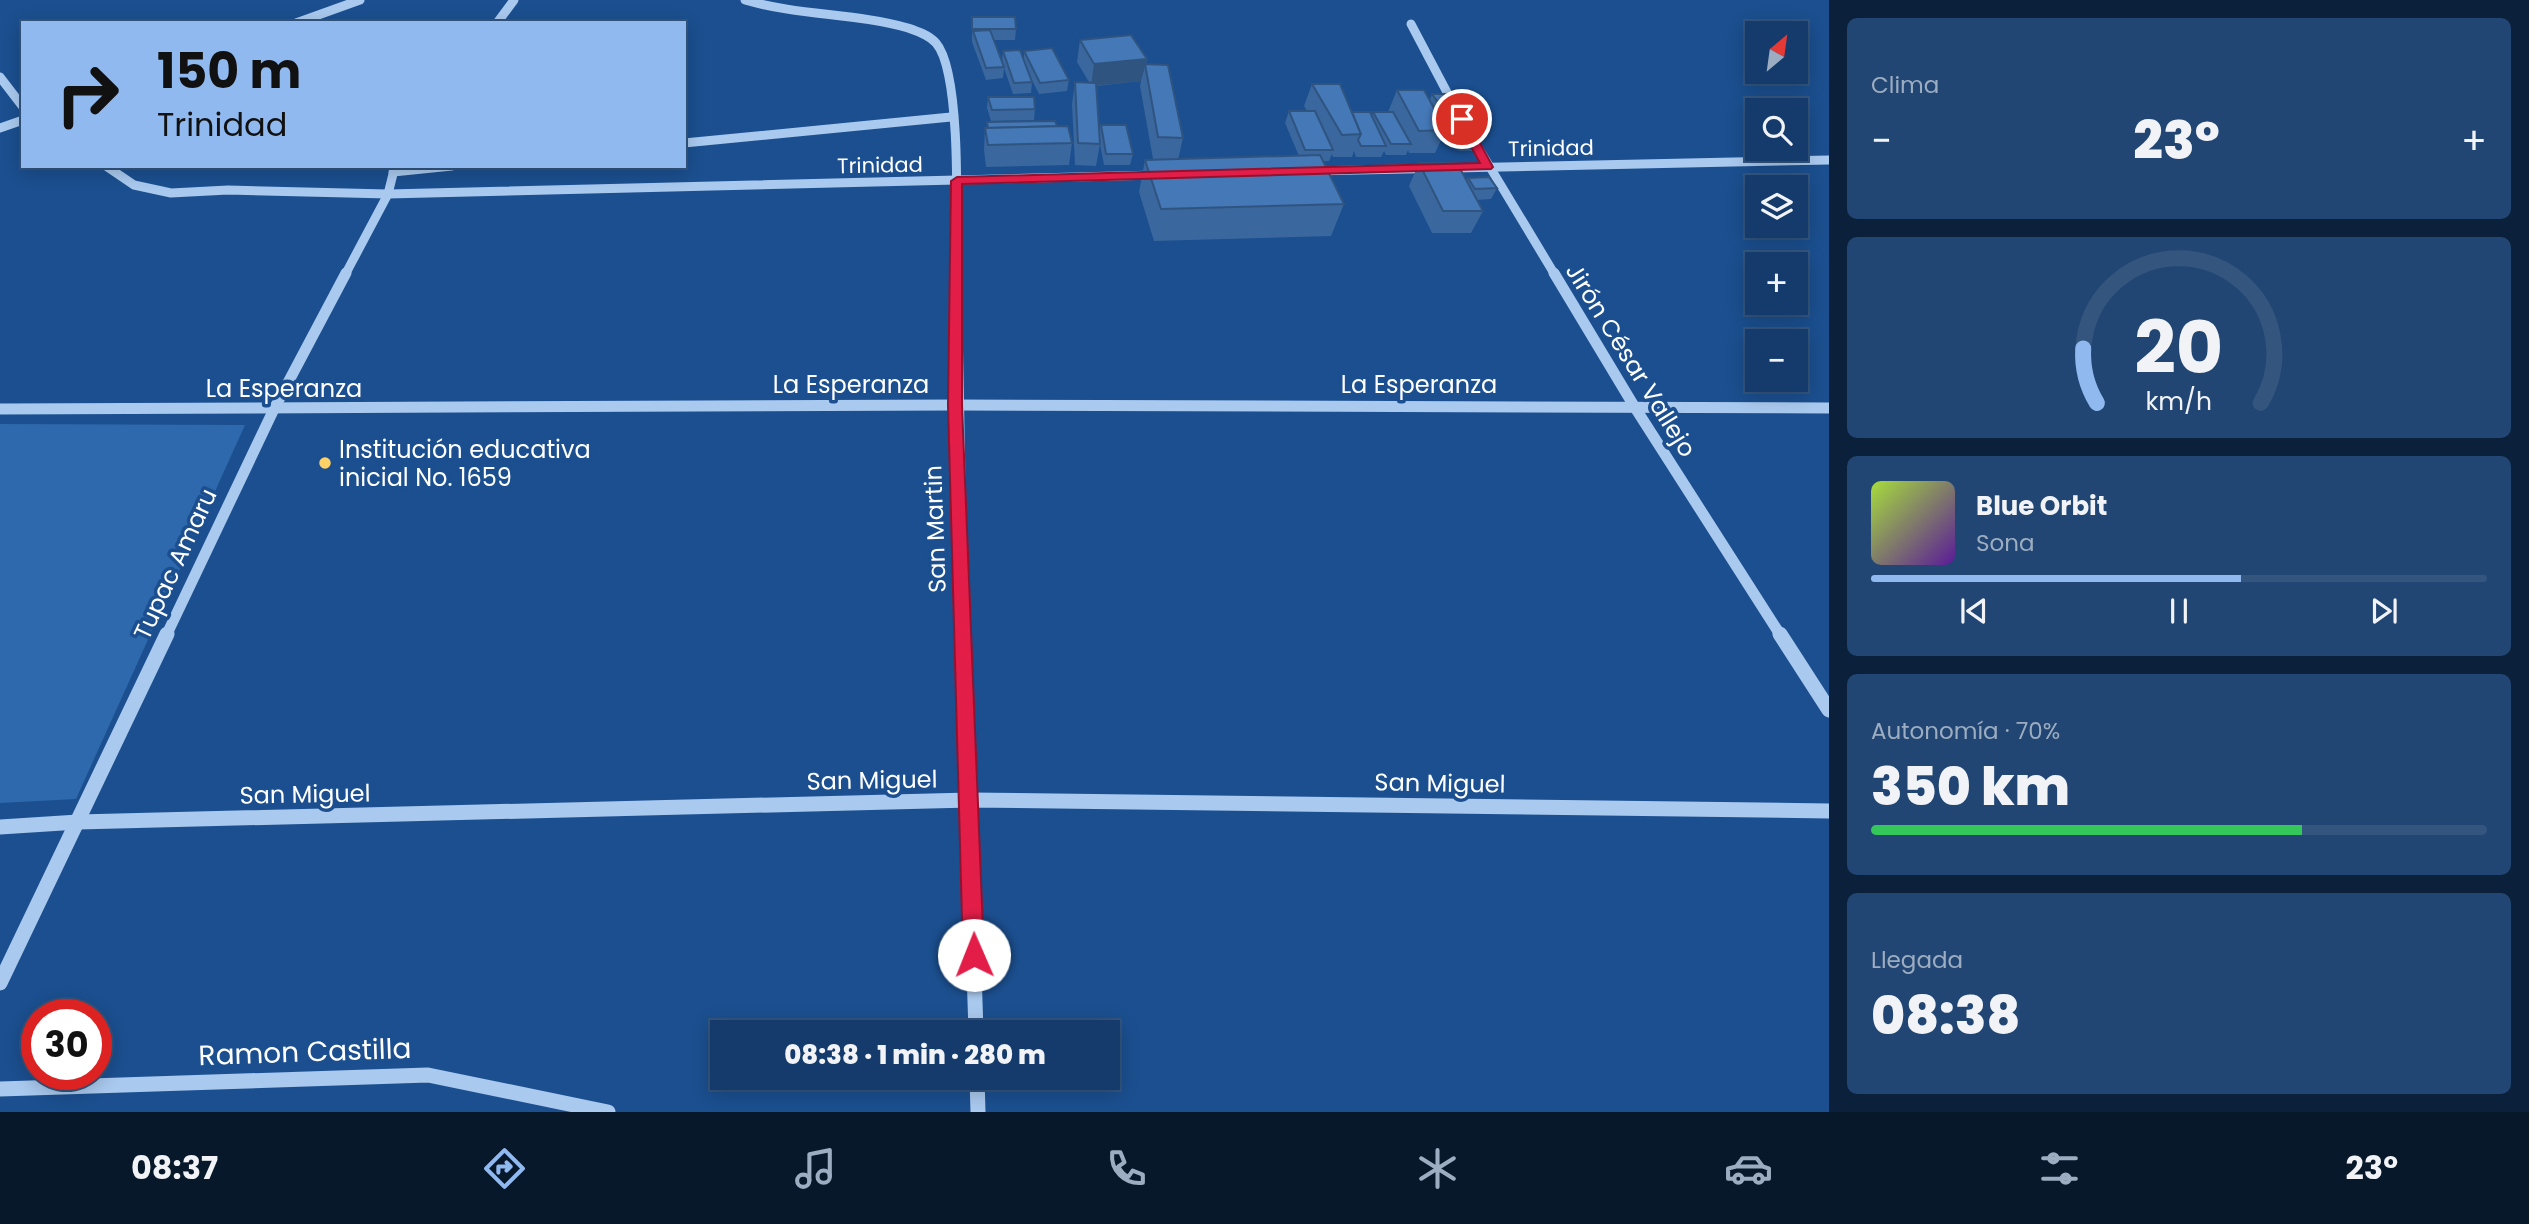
<!DOCTYPE html>
<html lang="es">
<head>
<meta charset="utf-8">
<style>
  body { margin:0; font-family:Poppins,sans-serif; background:#214673; color:#f1f3f6; height:100vh; display:flex; flex-direction:column; font-size:26px; white-space:nowrap }
  * { box-sizing:border-box; margin:0 }
  p { font-size:23px; color:#9dadc1 }
  .icon { flex:none; width:38px; height:38px; fill:none; stroke:currentColor; stroke-width:2; stroke-linecap:round; stroke-linejoin:round }
  .map { position:relative; flex:1; overflow:hidden }
  .side { display:flex; flex-direction:column; gap:18px; padding:18px; background:#0b203b; width:700px }
  .side>* { flex:none }
  .guide { position:absolute; left:21px; top:21px; width:665px; height:147px; border-radius:0px; box-shadow:0 4px 18px #0003,0 0 0 2px #33557e; background:#90b9f0; color:#111; overflow:hidden }
  .needle { width:46px; rotate:29deg }
  .fabs { position:absolute; left:1745px; top:21px; display:grid; gap:14px }
  .fabs a { display:grid; place-items:center; width:63px; height:63px; border-radius:0px; background:#143b6b; box-shadow:0 4px 18px #0003,0 0 0 2px #33557e; font-size:35px }
  .speed { position:absolute; left:21px; top:999px; display:flex; gap:14px; font-size:35px; font-weight:700; text-align:center }
  .speed>* { display:grid; place-content:center; width:91px; height:91px; border-radius:50%; background:#143b6b; box-shadow:0 4px 18px #0003,0 0 0 2px #33557e; line-height:1 }
  .speed .limit { border:10px solid #d22; background:#fff; color:#111 }
  .pin { position:absolute; display:grid; place-items:center; width:60px; height:60px; color:#fff; margin:-30px; border:4px solid #fff; border-radius:50%; box-shadow:0 2px 7px #0007 }
  .me { position:absolute; width:77px; margin:-38px; rotate:359deg; stroke-linejoin:round; filter:drop-shadow(0 0 5px #0008) }
  .turn { display:flex; align-items:center; gap:24px; height:147px; padding:0 21px; font-size:32px }
  .turn .icon { width:91px; height:91px; stroke-width:2.5 }
  .turn b { display:block; font-size:49px; line-height:60px }
  .big { font-size:52px; font-weight:800; line-height:1.1 }
  .side .card { flex:1; display:flex; flex-direction:column; justify-content:center; gap:10px; min-width:0; padding:0 24px; border-radius:10px; background:#214673 }
  .side .dial { align-items:center; gap:0 }
  .dial svg { height:182px; overflow:visible; fill:none; stroke:#33557e; stroke-width:7; stroke-linecap:round; text-anchor:middle }
  .dial text { fill:#f1f3f6; stroke:none }
  .song { display:flex; align-items:center; gap:21px }
  .cover { width:84px; height:84px; border-radius:10px; background:linear-gradient(135deg,hsl(80 70% 55%),hsl(270 70% 35%)) }
  .played { height:7px; border-radius:4px; background:linear-gradient(90deg,#90b9f0 60%,#33557e 60%) }
  .keys { display:flex; justify-content:space-around; direction:ltr }
  .heat { display:flex; justify-content:space-between; align-items:center; font-size:38px; direction:ltr }
  .charge { height:10px; border-radius:5px; background:linear-gradient(90deg,#34c759 70%,#33557e 0) }
  .trip { position:absolute; left:710px; top:1020px; width:410px; height:70px; border-radius:0px; background:#143b6b; box-shadow:0 4px 18px #0003,0 0 0 2px #33557e; font-weight:800; line-height:70px; text-align:center }
  .dock { display:flex; height:112px; justify-content:space-around; align-items:center; background:#08182b; color:#9dadc1 }
  .dock .icon { width:49px; height:49px }
  .dock .current { color:#90b9f0 }
  .dock b { font-size:32px; color:#f1f3f6 }
  main { display:flex; flex:1; min-height:0 }
  .map>svg:first-child { display:block }
</style>
</head>
<body>
<main>
<div class="map">
<svg width="1829" height="1112" viewBox="0 0 1829 1112">
  <rect width="100%" height="100%" fill="#1b4f8f"/>
  <!-- green -->
  <path fill="#2e69ad" d="M0,424L245,425L76,799L0,803Z"/>
  <g fill="none" stroke-linecap="round" stroke-linejoin="round">
    <!-- minor-far2 -->
    <g stroke="#a9c9ee" stroke-width="9">
      <path d="M745,0C800,16 855,13 908,28C917,31 929,35 936,43C963,74 956,229 956,275"/>
      <path d="M296,23L360,0"/>
      <path d="M497,23L514,0"/>
      <path d="M1411,24L1459,115"/>
      <path d="M0,77L23,107"/>
      <path d="M0,128L23,120"/>
      <path d="M1470,134L1555,275"/>
      <path d="M684,143L951,117"/>
      <path d="M106,166L134,185L171,193L228,190L388,194L1157,175"/>
      <path d="M1311,171L1829,160"/>
      <path d="M393,172L452,166"/>
      <path d="M345,275L388,194L395,166"/>
    </g>
    <!-- minor-far1 -->
    <g stroke="#a9c9ee" stroke-width="11">
      <path d="M956,273L963,636"/>
      <path d="M1554,273L1634,406L1781,636"/>
      <path d="M0,409L955,405L1829,408"/>
      <path d="M166,636L274,409L346,273"/>
    </g>
    <!-- minor -->
    <g stroke="#a9c9ee" stroke-width="15">
      <path d="M963,634L976,1032"/>
      <path d="M1780,634L1829,710"/>
      <path d="M0,827L78,822L970,800L1829,811"/>
      <path d="M0,983L167,634"/>
      <path d="M977,1078L978,1112"/>
      <path d="M0,1089L428,1075L608,1112"/>
    </g>
  </g>
  <!-- wall -->
  <g fill="#3a679d">
    <path d="M972,17L1016,29L1015,40H993L1002,62L1003,51L1024,60V51L1069,80L1067,91L1039,94L1027,70L1032,82L1031,93L1013,94L1004,68L1003,78L986,80L972,42Z"/>
    <path d="M1080,40L1147,59L1146,64L1183,138L1178,160L1299,156L1285,123L1289,111H1307L1304,106L1312,84L1352,112L1372,116L1373,112H1388L1397,90L1430,100L1432,94L1480,139L1474,151H1459L1445,132L1435,153H1409L1408,150L1406,155H1386L1384,151L1381,157H1356L1354,151L1352,157H1333L1332,154L1329,161H1323L1344,204L1331,236L1154,241L1139,192L1145,160H1171L1153,159L1140,86L1141,81L1096,86L1099,133L1101,125L1133,154L1130,165H1104L1100,144L1096,166L1075,165L1072,104L1075,82H1089L1077,62Z"/>
    <path d="M988,97L1035,109L1034,120L991,121L987,108Z"/>
    <path d="M987,122L1057,126L1072,143L1069,165L986,167L984,150L985,128H987Z"/>
    <path d="M1419,163L1466,181L1468,178L1497,188L1491,199L1477,200L1483,211L1471,233H1432L1409,186Z"/>
  </g>
  <!-- shaded-wall -->
  <path fill="#305480" d="M1147,59L1141,81L1091,86L1094,64Z"/>
  <!-- building -->
  <g fill="#4478b7" stroke="#305480" stroke-width="2">
    <path d="M972,17H1015L1016,29H972Z"/>
    <path d="M990,30L1004,67L986,68L973,31Z"/>
    <path d="M1131,35L1147,59L1094,64L1080,40Z"/>
    <path d="M1052,48L1069,80L1040,83L1024,51Z"/>
    <path d="M1020,50L1032,82L1014,83L1003,51Z"/>
    <path d="M1145,64L1168,65L1183,138L1158,137Z"/>
    <path d="M1075,82L1096,83L1100,144L1078,143Z"/>
    <path d="M1312,84H1340L1361,134L1342,135Z"/>
    <path d="M1397,90H1424L1446,130L1419,131Z"/>
    <path d="M1432,94H1446L1480,139L1465,140Z"/>
    <path d="M988,97H1034L1035,109L992,110Z"/>
    <path d="M1289,111H1315L1333,150H1305Z"/>
    <path d="M1352,112H1370L1386,146H1361L1358,140L1361,134Z"/>
    <path d="M1373,112H1393L1411,144H1391Z"/>
    <path d="M1055,121L1057,126L988,128L987,122Z"/>
    <path d="M1101,125H1126L1133,154H1106Z"/>
    <path d="M1068,126L1072,143L988,145L985,128Z"/>
    <path d="M1320,155L1344,204L1161,209L1145,160Z"/>
    <path d="M1419,163H1457L1483,211H1443Z"/>
    <path d="M1489,177L1497,188L1475,189L1468,178Z"/>
  </g>
  <!-- route -->
  <path fill="#e11d48" stroke="#92132f" stroke-width="2" d="M1462,116L1467,119L1493,167L1491,169L962,184V405L984,955L981,962L974,965L966,962L963,955L948,405L951,181L957,177L1480,163L1456,119Z"/>
  <!-- markers -->
  <circle fill="#ffd166" stroke="#1b4f8f" stroke-width="2.5" cx="325" cy="463" r="7"/>
  <g text-anchor="middle" dominant-baseline="central" stroke-width="7" stroke-linejoin="round" paint-order="stroke">
    <!-- far-street labels -->
    <g font-size="21" fill="#fff" stroke="#1b4f8f">
      <text transform="translate(1551 148) rotate(-1)">Trinidad</text>
      <text transform="translate(880 165) rotate(-1)">Trinidad</text>
    </g>
    <!-- street labels -->
    <g font-size="24" fill="#fff" stroke="#1b4f8f">
      <text transform="translate(1631 360) rotate(58)">Jirón César Vallejo</text>
      <text x="851" y="384">La Esperanza</text>
      <text x="1419" y="384">La Esperanza</text>
      <text x="284" y="388">La Esperanza</text>
      <text transform="translate(935 529) rotate(-92)">San Martin</text>
      <text transform="translate(175 564) rotate(-65)">Tupac Amaru</text>
      <text transform="translate(872 780) rotate(-1)">San Miguel</text>
      <text transform="translate(1440 783) rotate(1)">San Miguel</text>
      <text transform="translate(305 794) rotate(-1)">San Miguel</text>
    </g>
    <!-- poi labels -->
    <g font-size="24" fill="#fff" stroke="#1b4f8f" text-anchor="start">
      <text x="339" y="449">Institución educativa<tspan x="339" dy="28">inicial No. 1659</tspan></text>
    </g>
    <!-- near-street labels -->
    <g font-size="28" fill="#fff" stroke="#1b4f8f">
      <text transform="translate(305 1052) rotate(-2)">Ramon Castilla</text>
    </g>
  </g>
</svg>
<div class="fabs">
<a><svg class="needle" viewBox="-14 -14 28 28"><path d="M0-13l5 13h-10z" fill="#e53935"/><path d="M0 13l5-13h-10z" fill="#9dadc1"/></svg></a>
<a><svg class="icon" aria-label="search" viewBox="0 0 24 24"><circle cx="10" cy="10" r="6"/><path d="M15 15l6 6"/></svg></a>
<a><svg class="icon" aria-label="layers" viewBox="0 0 24 24"><path d="M12 4l9 5-9 5-9-5zM3 14l9 5 9-5"/></svg></a>
<a>+</a>
<a>−</a>
</div>
<div class="speed"><div class="limit">30</div></div>
<div class="pin" style="left:1462px;top:119px;background:#d93025"><svg class="icon" aria-label="arrive" viewBox="0 0 24 24"><path d="M6 21V4h12l-3 4 3 4H6"/></svg></div>
<svg class="me" style="left:974px;top:955px" viewBox="-20 -20 40 40"><circle r="19" fill="#fff"/><path d="M0-13L10 11 0 6-10 11z" fill="#e11d48"/></svg>
<div class="trip">08:38 · 1 min · 280 m</div>
<div class="guide">
<div class="turn"><svg class="icon" aria-label="right" viewBox="0 0 24 24"><path d="M7 20v-9h11M14 6l5 5-5 5"/></svg><div><b>150 m</b>Trinidad</div></div>
</div>
</div>
<section class="side">
<div class="card"><p>Clima</p>
<div class="heat"><a>−</a><b class="big">23°</b><a>+</a></div>
</div>
<div class="card dial"><svg viewBox="0 0 100 80">
<path d="M14 69A42 42 0 1 1 86 69"/>
<path d="M14 69A42 42 0 0 1 8 45" stroke="#90b9f0"/>
<text x="50" y="56" font-size="32" font-weight="700">20</text>
<text x="50" y="72" font-size="11">km/h</text>
</svg></div>
<div class="card">
<div class="song"><i class="cover"></i><div><b>Blue Orbit</b><p>Sona</p></div></div>
<div class="played"></div>
<div class="keys"><svg class="icon" aria-label="previous" viewBox="0 0 24 24"><path d="M18 5L8 12l10 7zM5 5v14"/></svg><svg class="icon" aria-label="pause" viewBox="0 0 24 24"><path d="M8 5v14M16 5v14"/></svg><svg class="icon" aria-label="next" viewBox="0 0 24 24"><path d="M6 5l10 7-10 7zM19 5v14"/></svg></div>
</div>
<div class="card"><p>Autonomía · 70%</p><b class="big">350 km</b><div class="charge"></div></div>
<div class="card"><p>Llegada</p><b class="big">08:38</b></div>
</section>
</main>
<nav class="dock">
<b>08:37</b>
<svg class="icon current" aria-label="directions" viewBox="0 0 24 24"><path d="M12 3l9 9-9 9-9-9zM9 14v-3h6M13 9l2 2-2 2"/></svg>
<svg class="icon" aria-label="music" viewBox="0 0 24 24"><path d="M9 18V5l10-2v13"/><circle cx="6" cy="18" r="3"/><circle cx="16" cy="16" r="3"/></svg>
<svg class="icon" aria-label="phone" viewBox="0 0 24 24"><path d="M5 4h4l2 5-3 2q2 4 5 5l2-3 5 2v4C11 20 4 13 5 4z"/></svg>
<svg class="icon" aria-label="climate" viewBox="0 0 24 24"><path d="M12 3v18M4 7l16 10M4 17L20 7"/></svg>
<svg class="icon" aria-label="car" viewBox="0 0 24 24"><path d="M5 17H2v-5l4-1 3-4h7l3 4 3 1v5h-3M9 17h6M6 11h13"/><circle cx="7" cy="17" r="2"/><circle cx="17" cy="17" r="2"/></svg>
<svg class="icon" aria-label="filters" viewBox="0 0 24 24"><path d="M4 7h16M4 17h16"/><circle cx="9" cy="7" r="2"/><circle cx="15" cy="17" r="2"/></svg>
<b>23°</b>
</nav>
</body>
</html>
